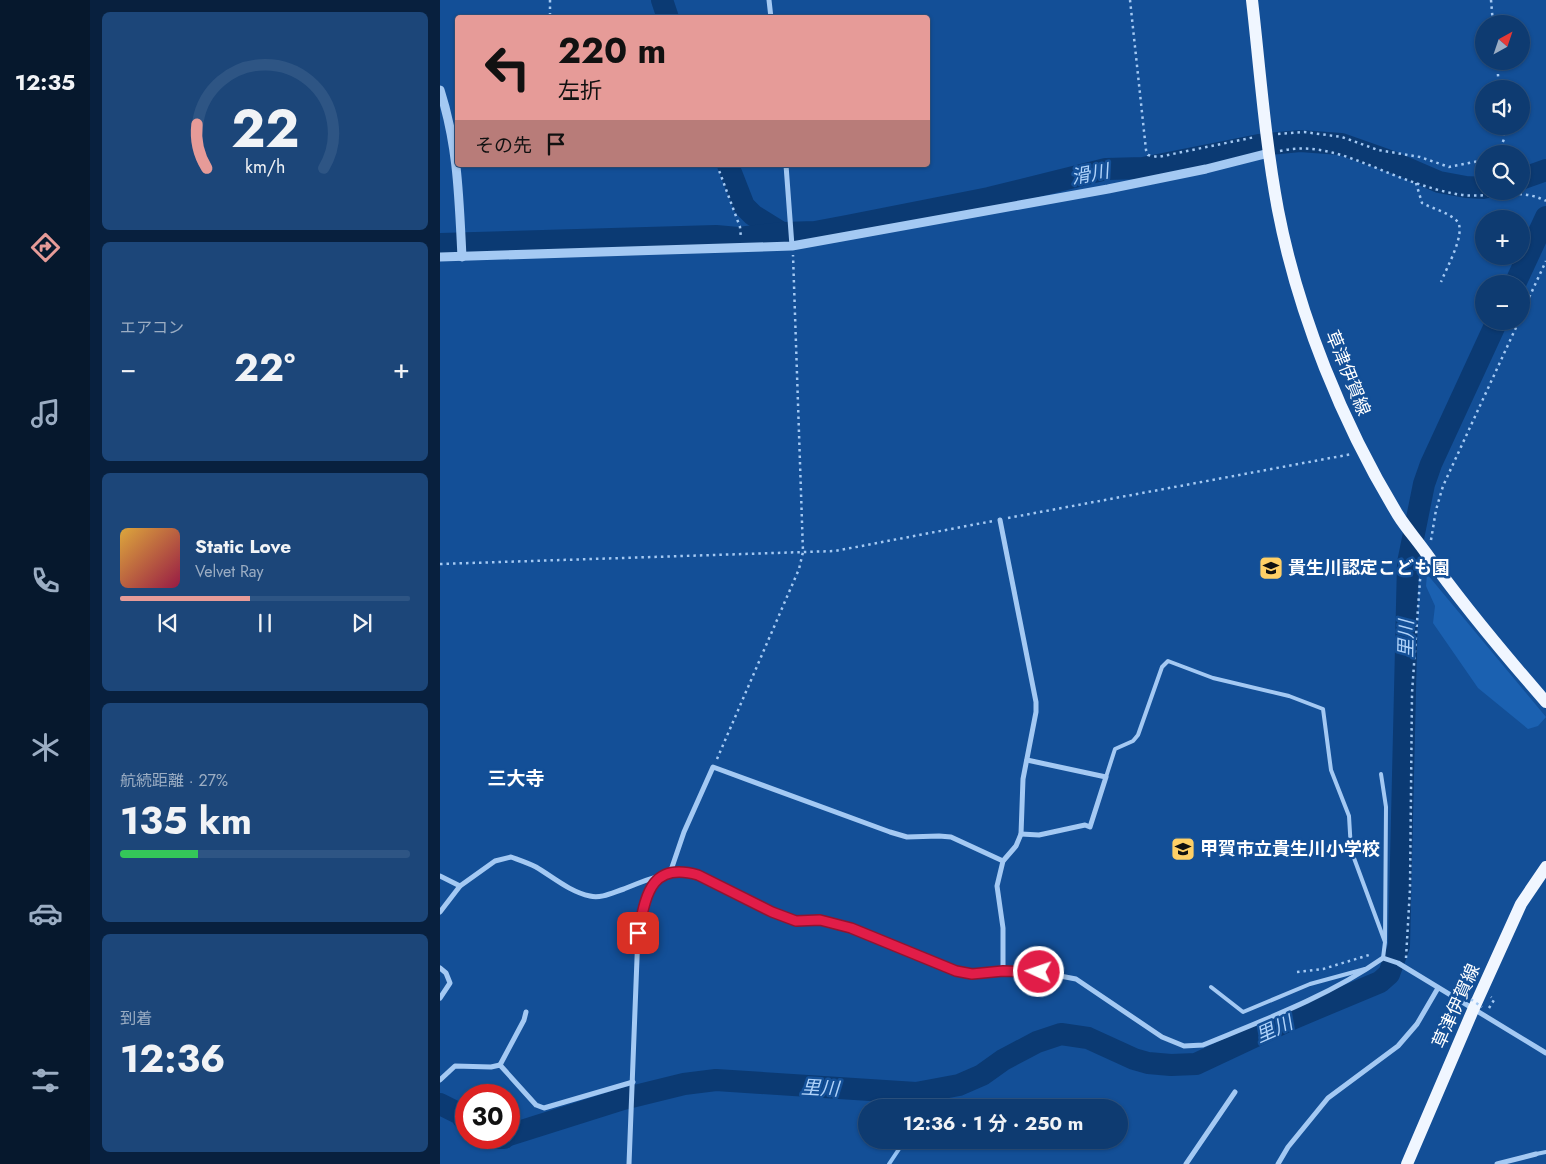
<!DOCTYPE html>
<html lang="ja">
<head>
<meta charset="utf-8">
<style>
  body { margin:0; font-family:Jost,"Noto Sans JP",sans-serif; background:#1c4679; color:#f1f3f6; height:100vh; display:flex; flex-direction:column; font-size:19px; white-space:nowrap }
  * { box-sizing:border-box; margin:0 }
  p { font-size:16px; color:#9badc3 }
  .icon { flex:none; width:28px; height:28px; fill:none; stroke:currentColor; stroke-width:2; stroke-linecap:round; stroke-linejoin:round }
  .map { position:relative; flex:1; overflow:hidden }
  .side { display:flex; flex-direction:column; gap:12px; padding:12px; background:#08203e; width:350px }
  .side>* { flex:none }
  .hud { position:absolute; left:15px; top:15px; width:475px; height:152px; border-radius:5px; box-shadow:0 1px 4px #0004,0 0 0 1px #2e5584; background:#e69b98; color:#111; overflow:hidden }
  .needle { width:32px; rotate:40deg }
  .controls { position:absolute; left:1035px; top:15px; display:grid; gap:10px }
  .controls a { display:grid; place-items:center; width:55px; height:55px; border-radius:50%; background:#0e3b71; box-shadow:0 1px 4px #0004,0 0 0 1px #2e5584; font-size:25px }
  .speed { position:absolute; left:15px; top:1084px; display:flex; gap:10px; font-size:25px; font-weight:700; text-align:center }
  .speed>* { display:grid; place-content:center; width:65px; height:65px; border-radius:50%; background:#0e3b71; box-shadow:0 1px 4px #0004,0 0 0 1px #2e5584; line-height:1 }
  .speed .limit { border:8px solid #d22; background:#fff; color:#111 }
  .pin { position:absolute; display:grid; place-items:center; width:42px; height:42px; color:#fff; margin:-21px; border-radius:10px; box-shadow:0 2px 8px #0006 }
  .me { position:absolute; width:55px; margin:-28px; rotate:273deg; stroke-linejoin:round; filter:drop-shadow(0 0 4px #0008) }
  .turn { display:flex; align-items:center; gap:18px; height:105px; padding:0 20px; font-size:22px }
  .turn .icon { width:65px; height:65px; stroke-width:2.5 }
  .turn b { display:block; font-size:35px; line-height:42px }
  .then { display:flex; align-items:center; height:48px; padding:0 20px; background:#0003; gap:10px; font-size:19px }
  .big { font-size:38px; font-weight:700; line-height:1.1 }
  .side .card { flex:1; display:flex; flex-direction:column; justify-content:center; gap:8px; min-width:0; padding:0 18px; border-radius:8px; background:#1c4679 }
  .side .dial { align-items:center; gap:0 }
  .dial svg { height:130px; overflow:visible; fill:none; stroke:#2e5584; stroke-width:7; stroke-linecap:round; text-anchor:middle }
  .dial text { fill:#f1f3f6; stroke:none }
  .song { display:flex; align-items:center; gap:15px }
  .cover { width:60px; height:60px; border-radius:8px; background:linear-gradient(135deg,hsl(40 70% 55%),hsl(340 70% 35%)) }
  .played { height:5px; border-radius:2px; background:linear-gradient(90deg,#e69b98 45%,#2e5584 45%) }
  .keys { display:flex; justify-content:space-around; direction:ltr }
  .heat { display:flex; justify-content:space-between; align-items:center; font-size:28px; direction:ltr }
  .charge { height:8px; border-radius:4px; background:linear-gradient(90deg,#34c759 27%,#2e5584 0) }
  .trip { position:absolute; left:418px; top:1099px; width:270px; height:50px; border-radius:25px; background:#0e3b71; box-shadow:0 1px 4px #0004,0 0 0 1px #2e5584; font-weight:700; line-height:50px; text-align:center }
  main { display:flex; flex:1; min-height:0 }
  .tabs { display:flex; flex-direction:column; width:90px; justify-content:space-around; align-items:center; background:#06182d; color:#9badc3 }
  .tabs .icon { width:35px; height:35px }
  .tabs .current { color:#e69b98 }
  .tabs b { font-size:22px; color:#f1f3f6 }
  .map>svg:first-child { display:block }
</style>
</head>
<body>
<main>
<nav class="tabs">
<b>12:35</b>
<svg class="icon current" aria-label="directions" viewBox="0 0 24 24"><path d="M12 3l9 9-9 9-9-9zM9 14v-3h6M13 9l2 2-2 2"/></svg>
<svg class="icon" aria-label="music" viewBox="0 0 24 24"><path d="M9 18V5l10-2v13"/><circle cx="6" cy="18" r="3"/><circle cx="16" cy="16" r="3"/></svg>
<svg class="icon" aria-label="phone" viewBox="0 0 24 24"><path d="M5 4h4l2 5-3 2q2 4 5 5l2-3 5 2v4C11 20 4 13 5 4z"/></svg>
<svg class="icon" aria-label="climate" viewBox="0 0 24 24"><path d="M12 3v18M4 7l16 10M4 17L20 7"/></svg>
<svg class="icon" aria-label="car" viewBox="0 0 24 24"><path d="M5 17H2v-5l4-1 3-4h7l3 4 3 1v5h-3M9 17h6M6 11h13"/><circle cx="7" cy="17" r="2"/><circle cx="17" cy="17" r="2"/></svg>
<svg class="icon" aria-label="filters" viewBox="0 0 24 24"><path d="M4 7h16M4 17h16"/><circle cx="9" cy="7" r="2"/><circle cx="15" cy="17" r="2"/></svg>
</nav>
<section class="side">
<div class="card dial"><svg viewBox="0 0 100 80">
<path d="M14 69A42 42 0 1 1 86 69"/>
<path d="M14 69A42 42 0 0 1 8 42" stroke="#e69b98"/>
<text x="50" y="56" font-size="32" font-weight="700">22</text>
<text x="50" y="72" font-size="11">km/h</text>
</svg></div>
<div class="card"><p>エアコン</p>
<div class="heat"><a>−</a><b class="big">22°</b><a>+</a></div>
</div>
<div class="card">
<div class="song"><i class="cover"></i><div><b>Static Love</b><p>Velvet Ray</p></div></div>
<div class="played"></div>
<div class="keys"><svg class="icon" aria-label="previous" viewBox="0 0 24 24"><path d="M18 5L8 12l10 7zM5 5v14"/></svg><svg class="icon" aria-label="pause" viewBox="0 0 24 24"><path d="M8 5v14M16 5v14"/></svg><svg class="icon" aria-label="next" viewBox="0 0 24 24"><path d="M6 5l10 7-10 7zM19 5v14"/></svg></div>
</div>
<div class="card"><p>航続距離 · 27%</p><b class="big">135 km</b><div class="charge"></div></div>
<div class="card"><p>到着</p><b class="big">12:36</b></div>
</section>
<div class="map">
<svg width="1106" height="1164" viewBox="0 0 1106 1164">
  <rect width="100%" height="100%" fill="#134f97"/>
  <!-- green -->
  <path fill="#1b61b1" d="M987,574L1106,717L1098,726L1088,729L1038,688L993,623L995,606L986,586Z"/>
  <g fill="none" stroke-linecap="round" stroke-linejoin="round">
    <!-- stream -->
    <g stroke="#96c4f6" stroke-width="4">
      <path d="M490,1108L505,1089"/>
      <path d="M449,1164L465,1140"/>
    </g>
    <!-- river -->
    <g stroke="#0b3a73" stroke-width="22">
      <path d="M222,0L228,18"/>
      <path d="M288,165L304,206L313,215L342,233L375,232L407,226L549,198L666,169L703,168L819,145L860,141L901,144L955,163L999,182L1026,187L1044,188"/>
      <path d="M1081,179L1106,170"/>
      <path d="M0,244L276,236L298,238L342,233"/>
      <path d="M1075,284L1106,217"/>
      <path d="M0,1104L20,1114L26,1122"/>
      <path d="M69,1135L183,1099L244,1084L276,1080L476,1093L519,1085L542,1075L563,1060L597,1042L621,1034L648,1038L694,1059L708,1063L731,1065L756,1064L854,1018L940,982L949,974L959,946L968,563L984,484L991,464L1057,321"/>
      <path d="M47,1138H64"/>
    </g>
    <!-- path -->
    <g stroke="#a4c9f3" stroke-width="2.5" stroke-dasharray="2.5 4" stroke-linecap="butt">
      <path d="M110,0V18"/>
      <path d="M690,0L706,150L708,155L718,157L815,137"/>
      <path d="M1051,0L1053,24"/>
      <path d="M1057,61L1059,89"/>
      <path d="M838,134L864,132L902,137L938,150L980,157L1009,167L1044,160"/>
      <path d="M840,151C876,143 906,156 939,169C963,179 990,189 1016,194C1046,200 1077,186 1106,201"/>
      <path d="M1058,154L1064,139L1063,126"/>
      <path d="M277,165L300,227L301,238"/>
      <path d="M976,183L982,203C993,209 1008,212 1017,221C1027,232 1006,269 1001,282"/>
      <path d="M1081,315L1106,261"/>
      <path d="M568,518L912,454"/>
      <path d="M991,540L996,510L1003,486L1079,321"/>
      <path d="M0,564L395,551L553,521"/>
      <path d="M277,759L359,569L363,552L353,255"/>
      <path d="M966,958L970,889L972,693L980,580L984,570"/>
      <path d="M857,972L883,969L929,955"/>
      <path d="M1049,1008L1054,1000L1051,997"/>
    </g>
    <!-- service -->
    <g stroke="#a4c9f3" stroke-width="4">
      <path d="M941,774L946,807L945,940"/>
      <path d="M666,777L675,749L693,741L698,735L722,667L728,661L773,678L849,696L883,709L891,770L909,816L911,850L945,942L943,958"/>
      <path d="M771,987L803,1012L870,984L925,969"/>
      <path d="M1096,1154L1106,1152"/>
    </g>
    <!-- minor -->
    <g stroke="#a4c9f3" stroke-width="5">
      <path d="M329,0L331,18"/>
      <path d="M346,165L352,246"/>
      <path d="M560,520L596,702V712L583,779L581,834L576,846L563,861L557,886L563,928V971"/>
      <path d="M581,834L599,835L645,825L650,827L666,777L587,760"/>
      <path d="M230,873L244,832L273,767L450,832L467,837L499,836L511,837L563,861"/>
      <path d="M0,876L20,886"/>
      <path d="M0,912L20,886L55,861L71,857C79,860 88,863 96,867C113,877 130,892 150,896C161,899 174,892 184,889C208,879 233,868 258,875L332,912L356,921L379,920L411,929L516,971L532,974L563,971L599,972L636,979L722,1037L744,1046L763,1045C824,1020 889,996 943,958L958,963L1106,1053"/>
      <path d="M0,968L6,973L10,983L0,998"/>
      <path d="M60,1065L84,1020L86,1012"/>
      <path d="M0,1080L15,1066L51,1067L60,1065L96,1105L104,1108L193,1082"/>
      <path d="M189,1164L198,933L210,888L218,878"/>
      <path d="M746,1164L795,1092"/>
      <path d="M838,1164L848,1147L888,1098L958,1046L977,1024L998,988"/>
      <path d="M1057,1164L1096,1154"/>
    </g>
    <!-- tertiary -->
    <g stroke="#a4c9f3" stroke-width="9">
      <path d="M0,90C18,146 19,198 22,257"/>
      <path d="M0,257L352,246L668,189L766,169L829,153"/>
    </g>
    <!-- primary -->
    <g stroke="#f0f6ff" stroke-width="12">
      <path d="M812,0C820,70 825,141 838,210C858,314 903,425 958,515C966,528 977,540 986,553C1023,605 1064,654 1106,702"/>
      <path d="M967,1164L1033,1010L1081,904L1106,867"/>
    </g>
    <!-- path-bridge -->
    <path stroke="#a4c9f3" stroke-width="2.5" stroke-dasharray="2.5 4" stroke-linecap="butt" d="M1015,988L1042,1007"/>
  </g>
  <g fill="none" stroke-linecap="round" stroke-linejoin="round">
    <!-- route casing -->
    <g stroke="#92132f" stroke-width="12">
      <path id="route" d="M198,933C206,896 210,861 258,875L332,912L356,921L380,920L411,928L516,971L532,974L563,971L599,972"/>
    </g>
    <!-- route -->
    <use href="#route" stroke="#e11d48" stroke-width="9"/>
  </g>
  <!-- icons -->
  <defs>
    <g id="school-square" transform="scale(1.25)"><rect x="-9" y="-9" width="18" height="18" rx="4" fill="#ffd066" stroke="#134f97"/><path d="M0-5L7-2L0 1L-7-2ZM-4 1L0 2.5L4 1V4Q0 6-4 4Z" fill="#111"/></g>
  </defs>
  <g fill-rule="evenodd">
    <use href="#school-square" x="831" y="568"/>
    <use href="#school-square" x="743" y="849"/>
  </g>
  <g text-anchor="middle" dominant-baseline="central" stroke-width="5" stroke-linejoin="round" paint-order="stroke">
    <!-- street labels -->
    <g font-size="18" fill="#fff" stroke="#134f97">
      <text transform="translate(908 373) rotate(68)">草津伊賀線</text>
      <text transform="translate(1016 1006) rotate(-66)">草津伊賀線</text>
    </g>
    <!-- poi labels -->
    <g font-size="18" font-weight="bold" fill="#fff" stroke="#134f97" text-anchor="start">
      <text x="848" y="568">貴生川認定こども園</text>
      <text x="760" y="849">甲賀市立貴生川小学校</text>
    </g>
    <!-- water labels -->
    <g font-size="19" font-style="italic" fill="#b0d3fa" stroke="#134f97">
      <text transform="translate(650 174) rotate(-11)">滑川</text>
      <text transform="translate(966 639) rotate(-89)">里川</text>
      <text transform="translate(834 1029) rotate(-24)">里川</text>
      <text transform="translate(380 1088) rotate(3)">里川</text>
    </g>
    <!-- neighbourhood labels -->
    <g font-size="19" font-weight="bold" fill="#fff" stroke="#134f97">
      <text x="76" y="778">三大寺</text>
    </g>
  </g>
</svg>
<div class="controls">
<a><svg class="needle" viewBox="-14 -14 28 28"><path d="M0-13l5 13h-10z" fill="#e53935"/><path d="M0 13l5-13h-10z" fill="#9badc3"/></svg></a>
<a><svg class="icon" aria-label="sound" viewBox="0 0 24 24"><path d="M4 9h4l5-4v14l-5-4H4zM17 9q2 3 0 6"/></svg></a>
<a><svg class="icon" aria-label="search" viewBox="0 0 24 24"><circle cx="10" cy="10" r="6"/><path d="M15 15l6 6"/></svg></a>
<a>+</a>
<a>−</a>
</div>
<div class="speed"><div class="limit">30</div></div>
<div class="pin" style="left:198px;top:933px;background:#d93025"><svg class="icon" aria-label="arrive" viewBox="0 0 24 24"><path d="M6 21V4h12l-3 4 3 4H6"/></svg></div>
<svg class="me" style="left:599px;top:972px" viewBox="-20 -20 40 40"><circle r="17" fill="#e11d48" stroke="#fff" stroke-width="3"/><path d="M0-11L8 9 0 5-8 9z" fill="#fff"/></svg>
<div class="trip">12:36 · 1 分 · 250 m</div>
<div class="hud">
<div class="turn"><svg class="icon" aria-label="left" viewBox="0 0 24 24"><path d="M17 20v-9H6M10 6l-5 5 5 5"/></svg><div><b>220 m</b>左折</div></div>
<div class="then">その先<svg class="icon" aria-label="arrive" viewBox="0 0 24 24"><path d="M6 21V4h12l-3 4 3 4H6"/></svg></div>
</div>
</div>
</main>
</body>
</html>
